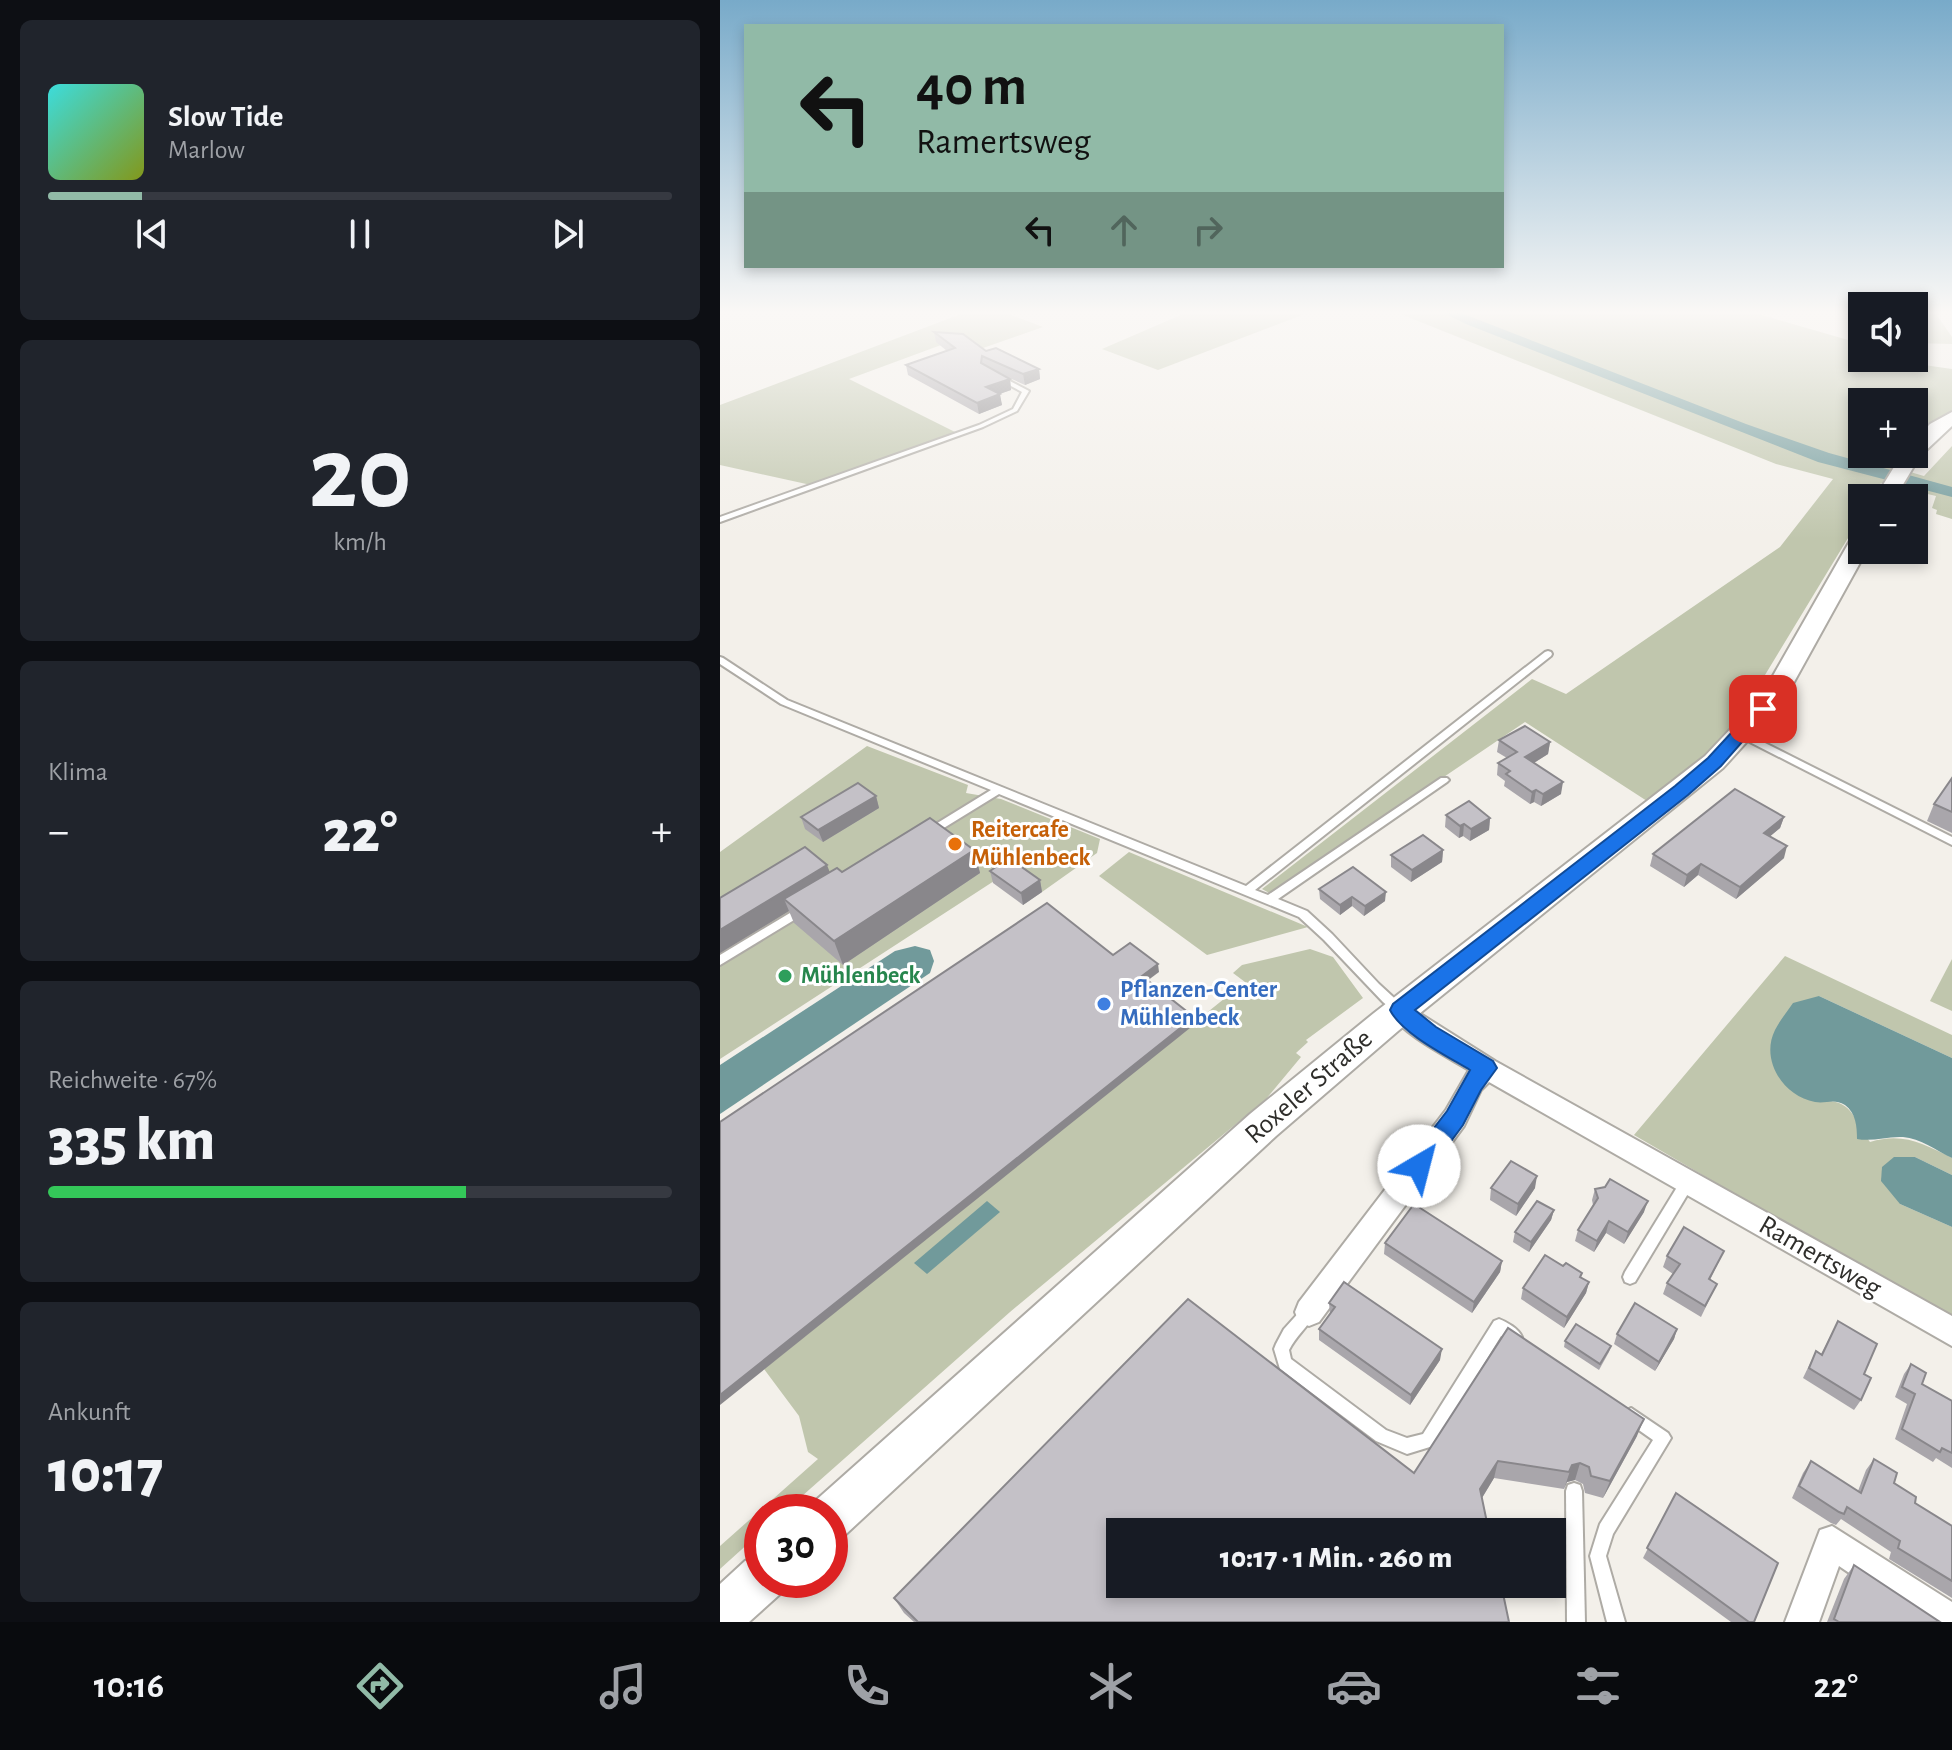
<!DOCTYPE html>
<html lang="de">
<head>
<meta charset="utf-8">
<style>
  body { margin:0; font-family:"Alegreya Sans",sans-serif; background:#20242c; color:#f1f3f6; height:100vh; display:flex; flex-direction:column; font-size:30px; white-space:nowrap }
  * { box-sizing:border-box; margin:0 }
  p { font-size:26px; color:#9ea1a6 }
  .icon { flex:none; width:44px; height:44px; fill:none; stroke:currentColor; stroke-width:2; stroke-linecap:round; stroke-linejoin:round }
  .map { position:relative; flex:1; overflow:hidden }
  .panel { display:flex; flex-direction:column; gap:20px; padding:20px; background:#0d0f14; width:720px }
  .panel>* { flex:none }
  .top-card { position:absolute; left:24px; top:24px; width:760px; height:244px; border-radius:0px; box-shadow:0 4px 12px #0003; background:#91baa7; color:#111; overflow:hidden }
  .fabs { position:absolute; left:1128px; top:292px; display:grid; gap:16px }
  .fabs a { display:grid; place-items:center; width:80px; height:80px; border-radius:0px; background:#171b24; box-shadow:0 4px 12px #0003; font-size:40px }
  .speed { position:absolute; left:24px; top:1494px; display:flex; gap:16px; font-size:40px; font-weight:700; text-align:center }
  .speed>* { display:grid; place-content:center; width:104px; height:104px; border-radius:50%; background:#171b24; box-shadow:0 4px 12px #0003; line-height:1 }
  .speed .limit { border:12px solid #d22; background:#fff; color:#111 }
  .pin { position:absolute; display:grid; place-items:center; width:68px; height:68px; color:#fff; margin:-34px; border-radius:16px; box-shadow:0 4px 12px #0006 }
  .me { position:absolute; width:88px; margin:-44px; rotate:37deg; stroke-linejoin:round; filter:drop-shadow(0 0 6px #0008) }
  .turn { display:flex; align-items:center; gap:28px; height:168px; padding:0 40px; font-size:36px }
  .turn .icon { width:104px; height:104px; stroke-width:2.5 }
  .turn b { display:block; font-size:56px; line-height:68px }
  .lanes { display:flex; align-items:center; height:76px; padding:0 40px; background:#0003; justify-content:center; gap:40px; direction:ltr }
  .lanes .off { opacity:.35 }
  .big { font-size:60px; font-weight:800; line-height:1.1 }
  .panel .widget { flex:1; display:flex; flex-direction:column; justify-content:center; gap:12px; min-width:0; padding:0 28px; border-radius:12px; background:#20242c }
  .panel .dial { align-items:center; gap:0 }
  .dial b { font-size:104px; line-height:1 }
  .song { display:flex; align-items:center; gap:24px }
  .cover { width:96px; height:96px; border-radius:12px; background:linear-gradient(135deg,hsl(180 70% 55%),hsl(70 70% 35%)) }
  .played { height:8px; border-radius:4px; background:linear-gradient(90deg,#91baa7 15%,#363941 15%) }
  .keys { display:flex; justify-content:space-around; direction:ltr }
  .heat { display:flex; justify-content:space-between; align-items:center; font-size:44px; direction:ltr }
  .charge { height:12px; border-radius:6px; background:linear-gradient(90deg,#34c759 67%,#363941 0) }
  .trip { position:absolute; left:386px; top:1518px; width:460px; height:80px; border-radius:0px; background:#171b24; box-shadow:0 4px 12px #0003; font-weight:800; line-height:80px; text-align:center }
  .tab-bar { display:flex; height:128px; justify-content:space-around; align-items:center; background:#090b0e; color:#9ea1a6 }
  .tab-bar .icon { width:56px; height:56px }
  .tab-bar .selected { color:#91baa7 }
  .tab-bar b { font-size:36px; color:#f1f3f6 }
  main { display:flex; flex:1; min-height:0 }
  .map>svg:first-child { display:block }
</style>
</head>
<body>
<main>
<section class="panel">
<div class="widget">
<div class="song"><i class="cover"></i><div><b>Slow Tide</b><p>Marlow</p></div></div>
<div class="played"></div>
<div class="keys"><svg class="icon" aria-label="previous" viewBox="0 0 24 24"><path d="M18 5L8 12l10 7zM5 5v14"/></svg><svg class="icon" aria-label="pause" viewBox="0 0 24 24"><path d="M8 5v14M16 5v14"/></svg><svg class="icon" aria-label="next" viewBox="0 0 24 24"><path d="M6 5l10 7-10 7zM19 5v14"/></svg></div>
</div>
<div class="widget dial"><b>20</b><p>km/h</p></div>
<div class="widget"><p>Klima</p>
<div class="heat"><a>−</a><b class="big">22°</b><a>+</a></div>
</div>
<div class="widget"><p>Reichweite · 67%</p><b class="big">335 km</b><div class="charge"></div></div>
<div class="widget"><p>Ankunft</p><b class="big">10:17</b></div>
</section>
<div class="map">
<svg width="1232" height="1622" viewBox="0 0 1232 1622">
  <rect width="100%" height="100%" fill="#f3f0ea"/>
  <!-- green -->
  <g fill="#c0c6ad">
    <path d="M249,311H281L323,327L263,348L240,338L129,379L235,432L91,485L0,465V405Z"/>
    <path d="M470,311H593L438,370L382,349Z"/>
    <path d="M673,311H1028L1142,344V358H1189L1187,361L1206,370L1204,365L1232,369V410L1194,443V402H1142V454H1181L1173,467L1204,476L1232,446V519L1216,514L1217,510L1212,508L1216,496L1161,483L1152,498H1142V515L1008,736L927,801L805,722L551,894L542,889L812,679L846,694L1060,547L1113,479L1056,464Z"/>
    <path d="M1194,311H1214L1232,337V344L1194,343Z"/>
    <path d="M147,746L248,785L246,793L281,799L380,839L377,853L322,892L291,870L0,1059V852Z"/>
    <path d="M409,852L588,927L487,955L379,876Z"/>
    <path d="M590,949L613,957L643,998L586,1040L588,1042L576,1053L581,1057L546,1099L290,1312L64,1512H42V1531L0,1569V1546L98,1459L88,1452L79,1416L44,1369L525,982L513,973L522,965Z"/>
    <path d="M1065,956L1232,1035V1058L1099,996L1097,1102C1131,1096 1133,1118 1150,1142C1183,1132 1204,1144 1232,1158V1175L1195,1157L1180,1204L1232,1227V1320L914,1135Z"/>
    <path d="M1232,959V1011L1210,1001Z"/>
  </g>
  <!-- water -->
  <g fill="#719a9b">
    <path d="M720,311H736L1026,424L1109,453L1232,487V497L1098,462L746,324Z"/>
    <path d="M195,946L210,950L214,961L210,973L0,1114V1065L175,951Z"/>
    <path d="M1099,996L1232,1058V1158C1217,1151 1200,1138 1183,1137C1167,1136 1153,1142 1137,1139C1137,1127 1136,1113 1125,1105C1113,1098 1107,1104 1095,1102C1063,1096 1040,1060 1055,1030C1060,1020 1067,1012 1073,1003Z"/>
    <path d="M1174,1157H1195L1232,1175V1227L1180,1204L1161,1181L1162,1167Z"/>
    <path d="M267,1201L280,1212L207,1274L194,1263Z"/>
  </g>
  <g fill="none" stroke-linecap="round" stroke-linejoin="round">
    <!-- lane casing -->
    <g stroke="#aeaba5" stroke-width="4">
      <g id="lane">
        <path d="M276,376H280L309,391L297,411L263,427L0,522V517L259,425L293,409L302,392L276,378Z"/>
        <path d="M828,651L831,652L832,654L831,656L535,890L548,895L721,778H727L729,780L727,782L558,899L587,911L612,934L659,984L684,1007L686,1010L684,1013L680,1015L676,1013L663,1002L604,940L579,917L279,794L214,834H206L205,832L206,830L271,790L61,704L0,664V657L3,658L67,700L526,886L825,652Z"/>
        <path d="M1021,731L1232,837V845L1018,736L1016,734Z"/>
        <path d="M80,907L84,908L85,911L84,914L0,965V955Z"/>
        <path d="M967,1177L972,1179L974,1183L972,1187L915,1282L910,1284L905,1282L903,1277L905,1272L962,1179Z"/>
        <path d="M588,1306L593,1308L595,1313C588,1327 576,1336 569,1350L571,1359L666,1430L687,1438L703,1434L774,1321L779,1319C787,1322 799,1329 802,1337L800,1342L795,1344L781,1336L713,1446L687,1454L656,1441L560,1369L554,1349L556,1344L564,1329L583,1308Z"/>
        <path d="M911,1408L948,1433L951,1438L893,1534L886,1556L905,1622H887L870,1556L880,1524L933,1440L906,1421L903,1416L906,1411Z"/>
        <path d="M854,1483L860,1485L862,1491L865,1622H847L846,1491L848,1485Z"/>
      </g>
    </g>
    <!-- street casing -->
    <g stroke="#aeaba5" stroke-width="4">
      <g id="street">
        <path d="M680,1001L775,1061L1232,1316V1346L769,1082L761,1090L744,1126L599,1322L589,1326L579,1322L575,1312L579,1302L726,1110L749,1070C726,1056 681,1034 668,1010L672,1003Z"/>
        <path d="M1112,1526L1232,1602V1622H1202L1119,1566L1099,1622H1065L1100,1530Z"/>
      </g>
    </g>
    <!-- secondary casing -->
    <g stroke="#aeaba5" stroke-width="4">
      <g id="secondary">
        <path d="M1232,412V426L1200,456L1175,498H1155L1182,454H1194V441L1210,424Z"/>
        <path d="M1142,533V550H1147L1074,682L1052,714L1003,768L678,1031L556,1136L126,1534L110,1541V1512H90L94,1502L530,1114L654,1013L985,756L1034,704L1050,681L1131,539Z"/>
        <path d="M42,1555V1580H65L59,1595L29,1622H0V1584L25,1561Z"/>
      </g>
    </g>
    <!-- lane -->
    <use href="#lane" fill="#fff" fill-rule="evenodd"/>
    <!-- street -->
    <use href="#street" fill="#fff" fill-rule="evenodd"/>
    <!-- secondary -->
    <use href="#secondary" fill="#fff" fill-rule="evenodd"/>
  </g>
  <!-- wall -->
  <g fill="#a9a6ab">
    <path d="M214,332L266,351L319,369L320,379L305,385L276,372L290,379L291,390L279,394L282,405L259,414L188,375L186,365L227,351L216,342Z"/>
    <path d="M779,740L830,742L828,754L814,763L841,794L821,806L814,802L810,804L784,786L785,781L777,775L778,763L787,758L777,752Z"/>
    <path d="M1232,778V833L1207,821L1214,804Z"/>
    <path d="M156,796L159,808L103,842L85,829L81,817Z"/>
    <path d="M726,815L770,818L769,830L750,841L743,836L739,838L725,827Z"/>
    <path d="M1064,817L1060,828L1050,836L1064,858L1016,899L978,875L964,887L930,866L933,854Z"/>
    <path d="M254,850L260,873L123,965L74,923L69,911L0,953V898L110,872H122Z"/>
    <path d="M723,850L722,862L691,882L671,867V855Z"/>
    <path d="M270,871L320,880L322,892L303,905L273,883Z"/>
    <path d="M599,889L665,901L644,916L632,906L620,915L600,899Z"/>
    <path d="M771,1188H815L796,1216L770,1200Z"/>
    <path d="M875,1189L924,1212L904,1244L886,1233L874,1252L855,1241L858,1230L873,1205L872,1200Z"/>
    <path d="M834,1210L831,1220L809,1252L793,1242L795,1232Z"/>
    <path d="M665,1243L782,1261L780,1272L752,1313L664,1254Z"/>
    <path d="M1004,1251L990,1280L997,1284L981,1317L943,1294L947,1283L953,1274L943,1267L947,1256Z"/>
    <path d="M843,1266L862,1273L861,1277L869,1282L866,1293L844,1328L801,1299L803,1288Z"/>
    <path d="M609,1303L720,1360L690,1405L599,1340V1329L610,1314Z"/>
    <path d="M1118,1321L1144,1374L1141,1400L1134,1410L1083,1378L1096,1351L1101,1354Z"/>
    <path d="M957,1329L954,1339L935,1371L894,1344L897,1334Z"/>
    <path d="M845,1341L891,1346L889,1352L879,1370L844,1347Z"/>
    <path d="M1191,1364L1202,1384L1232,1401V1468L1216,1458L1213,1462L1175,1439L1187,1404L1175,1397L1184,1374Z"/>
    <path d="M917,1436L883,1498L865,1493L863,1484L855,1480L847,1482L844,1489L774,1478L762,1498L789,1622H194L184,1613L174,1598L694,1473Z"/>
    <path d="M1154,1459L1174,1483L1195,1503L1232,1526V1598L1169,1559L1171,1552L1121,1519L1116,1525L1111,1523L1072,1498L1083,1473L1091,1461L1138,1491L1146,1470Z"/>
    <path d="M956,1493L1034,1622H1011L923,1558Z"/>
    <path d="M1134,1565L1220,1622H1107L1124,1579Z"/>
  </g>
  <!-- shaded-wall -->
  <g fill="#89878b">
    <path d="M319,369L320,379L305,385L303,374Z"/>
    <path d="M290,379L291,390L268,398L266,387Z"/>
    <path d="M280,394L282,405L259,414L257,403Z"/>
    <path d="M830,742L828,754L804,769L805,757Z"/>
    <path d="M843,782L841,794L821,806L823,794Z"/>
    <path d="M816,790L814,802L810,804L812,792Z"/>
    <path d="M156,796L159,808L103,842L98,830Z"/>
    <path d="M1064,817L1060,828L1041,844L1044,833Z"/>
    <path d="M770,818L769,830L750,841L751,829Z"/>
    <path d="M744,824L743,836L739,838L740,826Z"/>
    <path d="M1067,846L1064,858L1016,899L1020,887Z"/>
    <path d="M254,850L260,873L123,965L114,941Z"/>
    <path d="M723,850L722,862L691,882L692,870Z"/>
    <path d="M981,864L978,875L964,887L967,875Z"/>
    <path d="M107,865L114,883L64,899L69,911L0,953V930Z"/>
    <path d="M320,880L322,892L303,905L301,893Z"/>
    <path d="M666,892L665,901L644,916L645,906Z"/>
    <path d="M632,897V906L620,915V905Z"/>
    <path d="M438,964L439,972L423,984L422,976Z"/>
    <path d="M474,1017L475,1024L0,1405V1395Z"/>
    <path d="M817,1176L815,1188L796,1216L798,1204Z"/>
    <path d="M928,1201L924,1212L904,1244L908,1232Z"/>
    <path d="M834,1210L831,1220L809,1252L811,1242Z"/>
    <path d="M889,1221L886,1233L874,1252L877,1241Z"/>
    <path d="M782,1261L780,1272L752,1313L754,1302Z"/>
    <path d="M869,1282L866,1293L844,1328L847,1317Z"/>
    <path d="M957,1329L954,1339L935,1371L939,1362Z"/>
    <path d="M722,1349L720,1360L690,1405L691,1395Z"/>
    <path d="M924,1419L917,1436L883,1498L890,1481Z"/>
    <path d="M778,1461L774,1478L757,1506L760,1489Z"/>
    <path d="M860,1463L855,1480L847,1482L844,1489L852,1465Z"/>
  </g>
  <!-- building -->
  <g fill="#c4c1c7" stroke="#89878b" stroke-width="2">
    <path d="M214,332L243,334L266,351L276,348L319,369L303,374L262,356L261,363L290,379L266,387L280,394L257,403L186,365L235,348Z"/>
    <path d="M805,726L830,742L805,757L843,782L823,794L816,790L812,792L786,774L790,771L778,763L797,752L779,740Z"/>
    <path d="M1232,778V812L1214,804Z"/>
    <path d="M138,783L156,796L98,830L81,817Z"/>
    <path d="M1015,789L1064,817L1044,833L1067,846L1020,887L981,864L967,875L933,854Z"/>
    <path d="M749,801L770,818L751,829L744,824L740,826L726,815Z"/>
    <path d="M210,818L254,850L114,941L64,899L117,868L122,872Z"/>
    <path d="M703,835L723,850L692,870L671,855Z"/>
    <path d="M85,847L107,865L0,930V898Z"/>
    <path d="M289,858L320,880L301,893L270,871Z"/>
    <path d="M633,867L666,892L645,906L632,897L620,905L599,889Z"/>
    <path d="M327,903L393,955L410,943L438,964L422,976L474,1017L0,1395V1122Z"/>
    <path d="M791,1161L817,1176L798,1204L771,1188Z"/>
    <path d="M890,1179L928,1201L908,1232L889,1221L877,1241L858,1230L878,1198L875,1189L885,1187Z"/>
    <path d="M817,1201L834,1210L811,1242L795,1232Z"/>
    <path d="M694,1204L782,1261L754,1302L665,1243Z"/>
    <path d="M964,1227L1004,1251L989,1279L997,1284L985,1306L947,1283L960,1264L947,1256Z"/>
    <path d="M825,1255L843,1266L846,1263L862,1273L860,1277L869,1282L847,1317L803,1288Z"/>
    <path d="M624,1282L722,1349L691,1395L599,1329L615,1307L609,1303Z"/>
    <path d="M468,1299L694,1473L788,1328L924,1419L890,1481L871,1476L869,1467L860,1463L852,1465L849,1472L778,1461L760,1489L769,1532H400V1584H781L789,1622H198L174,1598Z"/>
    <path d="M915,1303L957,1329L939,1362L897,1334Z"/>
    <path d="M1118,1321L1157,1344L1144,1374L1151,1378L1141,1400L1089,1368L1096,1351L1102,1355Z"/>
    <path d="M856,1324L891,1346L880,1364L845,1341Z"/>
    <path d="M1191,1364L1206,1373L1202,1384L1232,1401V1453L1222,1448L1220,1452L1182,1429L1195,1394L1182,1387Z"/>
    <path d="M1154,1459L1177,1473L1174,1483L1196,1497L1195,1503L1232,1526V1581L1178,1548L1180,1541L1127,1507L1124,1514L1119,1512L1079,1486L1091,1461L1141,1493Z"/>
    <path d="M956,1493L1058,1563L1034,1622H1029L927,1548Z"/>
    <path d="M1134,1565L1220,1622H1119L1114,1619Z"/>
  </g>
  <!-- sky -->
  <linearGradient id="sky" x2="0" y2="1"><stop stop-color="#78aac9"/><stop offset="0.58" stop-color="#faf8f6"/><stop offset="1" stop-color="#faf8f6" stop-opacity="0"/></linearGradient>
  <rect width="1232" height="539" fill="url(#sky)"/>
  <!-- route -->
  <path fill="#1a73e8" stroke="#114b97" stroke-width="2" d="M1043,704L1051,709L1001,766L968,795L695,1010L716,1027L773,1061L777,1068L761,1090L743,1125L707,1174L699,1177L690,1174L687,1166L690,1159L727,1111L750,1070C727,1056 682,1034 670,1010L673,1004L955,786L988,758L1037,705Z"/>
  <!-- markers -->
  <circle fill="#e8710a" stroke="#fff" stroke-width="3" cx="235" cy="844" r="8"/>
  <circle fill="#2e9e5b" stroke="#fff" stroke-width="3" cx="65" cy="976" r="8"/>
  <circle fill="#3f7fe0" stroke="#fff" stroke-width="3" cx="384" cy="1004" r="8"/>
  <g text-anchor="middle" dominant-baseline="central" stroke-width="6" stroke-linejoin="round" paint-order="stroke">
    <!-- food labels -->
    <g font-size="24" font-weight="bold" fill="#c56008" stroke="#fff" text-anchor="start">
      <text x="251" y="830">Reitercafe<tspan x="251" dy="28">Mühlenbeck</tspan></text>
    </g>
    <!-- leisure labels -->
    <g font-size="24" font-weight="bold" fill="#27864d" stroke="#fff" text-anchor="start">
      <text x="81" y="976">Mühlenbeck</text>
    </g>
    <!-- shop labels -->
    <g font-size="24" font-weight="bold" fill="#366cbe" stroke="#fff" text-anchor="start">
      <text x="400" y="990">Pflanzen-Center<tspan x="400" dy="28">Mühlenbeck</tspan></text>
    </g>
    <!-- near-street labels -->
    <g font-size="28" fill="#2f2e2b" stroke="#fff">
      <text transform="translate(589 1087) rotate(-41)">Roxeler Straße</text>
      <text transform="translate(1100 1257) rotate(30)">Ramertsweg</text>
    </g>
  </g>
</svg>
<div class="fabs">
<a><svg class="icon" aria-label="sound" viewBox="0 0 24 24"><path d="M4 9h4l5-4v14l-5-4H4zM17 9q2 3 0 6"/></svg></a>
<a>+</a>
<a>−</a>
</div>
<div class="speed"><div class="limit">30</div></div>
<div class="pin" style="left:1043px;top:709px;background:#d93025"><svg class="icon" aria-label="arrive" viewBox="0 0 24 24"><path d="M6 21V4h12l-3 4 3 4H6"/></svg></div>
<svg class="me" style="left:699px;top:1166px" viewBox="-20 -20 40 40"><circle r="19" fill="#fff"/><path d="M0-13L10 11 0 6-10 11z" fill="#1a73e8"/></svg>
<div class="trip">10:17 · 1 Min. · 260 m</div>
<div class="top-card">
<div class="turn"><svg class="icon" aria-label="left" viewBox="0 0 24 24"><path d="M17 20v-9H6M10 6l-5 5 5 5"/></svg><div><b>40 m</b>Ramertsweg</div></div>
<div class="lanes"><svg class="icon" aria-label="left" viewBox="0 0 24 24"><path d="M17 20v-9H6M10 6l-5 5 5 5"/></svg><svg class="icon off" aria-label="ahead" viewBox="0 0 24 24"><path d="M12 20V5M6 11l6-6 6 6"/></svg><svg class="icon off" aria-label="right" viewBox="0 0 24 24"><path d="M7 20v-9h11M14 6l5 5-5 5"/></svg></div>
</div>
</div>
</main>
<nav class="tab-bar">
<b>10:16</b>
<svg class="icon selected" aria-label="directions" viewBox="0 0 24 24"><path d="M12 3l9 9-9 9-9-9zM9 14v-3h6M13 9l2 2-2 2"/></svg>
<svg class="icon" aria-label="music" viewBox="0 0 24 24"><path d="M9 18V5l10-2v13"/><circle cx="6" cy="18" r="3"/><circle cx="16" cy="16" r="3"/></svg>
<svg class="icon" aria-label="phone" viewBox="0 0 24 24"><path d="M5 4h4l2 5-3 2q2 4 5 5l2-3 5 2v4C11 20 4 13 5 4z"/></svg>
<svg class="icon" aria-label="climate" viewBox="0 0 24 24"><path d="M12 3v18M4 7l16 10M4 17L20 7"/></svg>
<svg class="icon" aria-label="car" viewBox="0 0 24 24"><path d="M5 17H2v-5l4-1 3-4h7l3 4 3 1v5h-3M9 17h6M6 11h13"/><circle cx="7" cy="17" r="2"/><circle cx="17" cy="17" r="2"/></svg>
<svg class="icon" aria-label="filters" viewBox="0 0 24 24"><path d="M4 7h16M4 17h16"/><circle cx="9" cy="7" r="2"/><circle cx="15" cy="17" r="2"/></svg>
<b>22°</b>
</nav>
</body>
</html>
